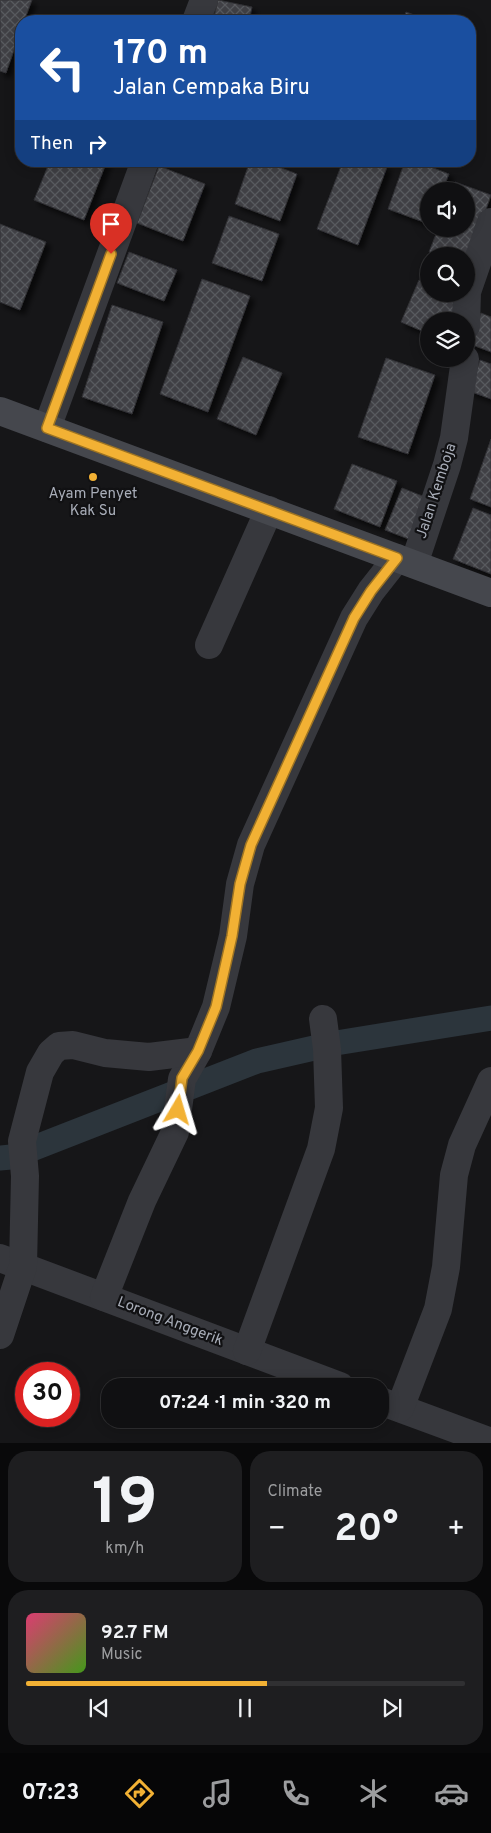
<!DOCTYPE html>
<html lang="en">
<head>
<meta charset="utf-8">
<style>
  body { margin:0; font-family:Overpass,sans-serif; background:#1e1e20; color:#f1f3f6; height:100vh; display:flex; flex-direction:column; font-size:19px; white-space:nowrap }
  * { box-sizing:border-box; margin:0 }
  p { font-size:16px; color:#9c9d9f }
  .icon { flex:none; width:28px; height:28px; fill:none; stroke:currentColor; stroke-width:2; stroke-linecap:round; stroke-linejoin:round }
  .map { position:relative; height:1443px; overflow:hidden }
  .panel { display:flex; flex-direction:column; gap:8px; padding:8px; background:#09090a; flex:1 }
  .panel>* { flex:none }
  .hud { position:absolute; left:15px; top:15px; width:461px; height:152px; border-radius:20px; box-shadow:0 2px 12px #0003,0 0 0 1px #303032; background:#1a4fa0; color:#fff; overflow:hidden }
  .controls { position:absolute; left:420px; top:182px; display:grid; gap:10px }
  .controls a { display:grid; place-items:center; width:55px; height:55px; border-radius:50%; background:#101012; box-shadow:0 2px 12px #0003,0 0 0 1px #303032; font-size:25px }
  .speed { position:absolute; left:15px; top:1362px; display:flex; gap:10px; font-size:25px; font-weight:700; text-align:center }
  .speed>* { display:grid; place-content:center; width:65px; height:65px; border-radius:50%; background:#101012; box-shadow:0 2px 12px #0003,0 0 0 1px #303032; line-height:1 }
  .speed .limit { border:8px solid #d22; background:#fff; color:#111 }
  .pin { position:absolute; display:grid; place-items:center; width:42px; height:42px; color:#fff; margin:-51px -21px; border-radius:50% 50% 50% 0; rotate:-45deg; box-shadow:0 0 5px #0007 }
  .pin .icon { rotate:45deg }
  .me { position:absolute; width:55px; margin:-28px; rotate:7deg; stroke-linejoin:round; filter:drop-shadow(0 0 4px #0008) }
  .turn { display:flex; align-items:center; gap:18px; height:105px; padding:0 15px; font-size:22px }
  .turn .icon { width:65px; height:65px; stroke-width:2.5 }
  .turn b { display:block; font-size:35px; line-height:42px }
  .then { display:flex; align-items:center; height:48px; padding:0 15px; background:#0003; gap:10px; font-size:19px }
  .big { font-size:38px; font-weight:700; line-height:1.1 }
  .panel .tile { flex:1; display:flex; flex-direction:column; justify-content:center; gap:8px; min-width:0; padding:0 18px; border-radius:20px; background:#1e1e20 }
  .panel .dial { align-items:center; gap:0 }
  .dial b { font-size:65px; line-height:1 }
  .song { display:flex; align-items:center; gap:15px }
  .cover { width:60px; height:60px; border-radius:8px; background:linear-gradient(135deg,hsl(340 70% 55%),hsl(100 70% 35%)) }
  .played { height:5px; border-radius:2px; background:linear-gradient(90deg,#f2b134 55%,#303032 55%) }
  .keys { display:flex; justify-content:space-around; direction:ltr }
  .heat { display:flex; justify-content:space-between; align-items:center; font-size:28px; direction:ltr }
  .panel .tiles { flex:1; display:grid; gap:8px; grid-template-columns:1fr 1fr }
  .tile:last-child { grid-column:span 2 }
  .trip { position:absolute; left:101px; top:1378px; width:288px; height:50px; border-radius:20px; background:#101012; box-shadow:0 2px 12px #0003,0 0 0 1px #303032; font-weight:700; line-height:50px; text-align:center }
  .menu { display:flex; height:80px; justify-content:space-around; align-items:center; background:#060607; color:#9c9d9f }
  .menu .icon { width:35px; height:35px }
  .menu .selected { color:#f2b134 }
  .menu b { font-size:22px; color:#f1f3f6 }
  .map>svg:first-child { display:block }
</style>
</head>
<body>
<div class="map">
<svg width="491" height="1443" viewBox="0 0 491 1443">
  <defs>
    <pattern id="building-cross-hatch" width="8" height="8" patternUnits="userSpaceOnUse" patternTransform="scale(1.25)"><rect width="8" height="8" fill="#404145"/><path d="M0 0l8 8M0 8l8-8" fill="none" stroke="#595a5e"/></pattern>
    <filter id="shadow"><feDropShadow dx="4.5" dy="4.5" stdDeviation="2.5" flood-color="#0009"/></filter>
  </defs>
  <rect width="100%" height="100%" fill="#161618"/>
  <g fill="none" stroke-linecap="round" stroke-linejoin="round">
    <!-- canal -->
    <path stroke="#2c353c" stroke-width="25" d="M0,1158L11,1157L257,1061L336,1043L491,1018"/>
  </g>
  <!-- building -->
  <g fill="url(#building-cross-hatch)" stroke="#303034" filter="url(#shadow)">
    <path d="M0,0H32L24,21H21V30L6,73L0,71Z"/>
    <path d="M218,0L252,7L249,21H213Z"/>
    <path d="M406,12L431,21H403Z"/>
    <path d="M50,161H107L84,220L34,200Z"/>
    <path d="M250,161H263L297,174L280,221L235,204Z"/>
    <path d="M343,161H371L387,167L358,245L317,229Z"/>
    <path d="M405,161H415L449,174L442,191H429V224L388,209Z"/>
    <path d="M159,166L205,184L183,241L137,223Z"/>
    <path d="M455,182L491,195L466,266V256H440L429,252L438,229H466V191H451Z"/>
    <path d="M229,216L279,234L262,281L212,263Z"/>
    <path d="M0,224L46,242L20,310L0,302Z"/>
    <path d="M129,252L177,270L164,301L117,283Z"/>
    <path d="M202,279L250,296L208,412L160,394Z"/>
    <path d="M419,280L429,284V294H451L461,298L451,321H429V334L401,322Z"/>
    <path d="M112,305L163,322L132,414L82,397Z"/>
    <path d="M481,313L491,317V352L470,344Z"/>
    <path d="M243,357L282,373L256,435L217,419Z"/>
    <path d="M386,358L435,375L408,454L358,437Z"/>
    <path d="M480,360L491,364V399L469,391Z"/>
    <path d="M491,439V507L470,499Z"/>
    <path d="M352,464L397,481L380,527L334,509Z"/>
    <path d="M402,488L430,499L414,541L385,530Z"/>
    <path d="M473,508L491,515V574L453,559Z"/>
  </g>
  <g fill="none" stroke-linecap="round" stroke-linejoin="round">
    <!-- street -->
    <g stroke="#37383d" stroke-width="28">
      <path d="M196,21L204,0"/>
      <path d="M466,326L467,292L491,222"/>
      <path d="M47,428L145,161"/>
      <path d="M414,564L447,465L454,438L465,359"/>
      <path d="M209,645L269,510"/>
      <path d="M0,1258L340,1386"/>
      <path d="M104,1297L142,1201L175,1132L182,1079L198,1051L216,1007L233,936L240,884L251,845L354,618L371,591L397,558"/>
      <path d="M0,1335L23,1266L25,1176L22,1141L40,1072L51,1053L59,1046L73,1045L105,1053L149,1057L198,1051"/>
      <path d="M247,1351L321,1149L329,1108L327,1049L323,1019"/>
      <path d="M380,1401L491,1442"/>
      <path d="M400,1408L438,1309L446,1267L454,1175L462,1145L491,1081"/>
    </g>
    <!-- secondary -->
    <path stroke="#45474d" stroke-width="28" d="M0,411L491,593"/>
  </g>
  <g fill="none" stroke-linecap="round" stroke-linejoin="round">
    <!-- route casing -->
    <g stroke="#9d7322" stroke-width="12">
      <path id="route" d="M111,254L47,428L397,558L371,591L354,618L251,845L240,884L232,936L216,1007L198,1051L182,1078L178,1110"/>
    </g>
    <!-- route -->
    <use href="#route" stroke="#f2b134" stroke-width="9"/>
  </g>
  <!-- markers -->
  <circle fill="#f2b134" stroke="#111113" stroke-width="2" cx="93" cy="477" r="5"/>
  <g text-anchor="middle" dominant-baseline="central" stroke-width="4.5" stroke-linejoin="round" paint-order="stroke">
    <!-- street labels -->
    <g font-size="15" fill="#a8adb8" stroke="#111113">
      <text transform="translate(437 491) rotate(-72)">Jalan Kemboja</text>
      <text transform="translate(170 1322) rotate(21)">Lorong Anggerik</text>
    </g>
    <!-- poi labels -->
    <g font-size="15" fill="#a8adb8" stroke="#111113">
      <text x="93" y="494">Ayam Penyet<tspan x="93" dy="17">Kak Su</tspan></text>
    </g>
  </g>
</svg>
<div class="controls">
<a><svg class="icon" aria-label="sound" viewBox="0 0 24 24"><path d="M4 9h4l5-4v14l-5-4H4zM17 9q2 3 0 6"/></svg></a>
<a><svg class="icon" aria-label="search" viewBox="0 0 24 24"><circle cx="10" cy="10" r="6"/><path d="M15 15l6 6"/></svg></a>
<a><svg class="icon" aria-label="layers" viewBox="0 0 24 24"><path d="M12 4l9 5-9 5-9-5zM3 14l9 5 9-5"/></svg></a>
</div>
<div class="speed"><div class="limit">30</div></div>
<div class="pin" style="left:111px;top:254px;background:#d93025"><svg class="icon" aria-label="arrive" viewBox="0 0 24 24"><path d="M6 21V4h12l-3 4 3 4H6"/></svg></div>
<svg class="me" style="left:178px;top:1110px" viewBox="-20 -20 40 40"><path d="M0-17L14 15 0 8-14 15z" fill="#f2b134" stroke="#fff" stroke-width="4"/></svg>
<div class="trip">07:24 · 1 min · 320 m</div>
<div class="hud">
<div class="turn"><svg class="icon" aria-label="left" viewBox="0 0 24 24"><path d="M17 20v-9H6M10 6l-5 5 5 5"/></svg><div><b>170 m</b>Jalan Cempaka Biru</div></div>
<div class="then">Then<svg class="icon" aria-label="right" viewBox="0 0 24 24"><path d="M7 20v-9h11M14 6l5 5-5 5"/></svg></div>
</div>
</div>
<section class="panel">
<div class="tiles">
<div class="tile dial"><b>19</b><p>km/h</p></div>
<div class="tile"><p>Climate</p>
<div class="heat"><a>−</a><b class="big">20°</b><a>+</a></div>
</div>
<div class="tile">
<div class="song"><i class="cover"></i><div><b>92.7 FM</b><p>Music</p></div></div>
<div class="played"></div>
<div class="keys"><svg class="icon" aria-label="previous" viewBox="0 0 24 24"><path d="M18 5L8 12l10 7zM5 5v14"/></svg><svg class="icon" aria-label="pause" viewBox="0 0 24 24"><path d="M8 5v14M16 5v14"/></svg><svg class="icon" aria-label="next" viewBox="0 0 24 24"><path d="M6 5l10 7-10 7zM19 5v14"/></svg></div>
</div>
</div>
</section>
<nav class="menu">
<b>07:23</b>
<svg class="icon selected" aria-label="directions" viewBox="0 0 24 24"><path d="M12 3l9 9-9 9-9-9zM9 14v-3h6M13 9l2 2-2 2"/></svg>
<svg class="icon" aria-label="music" viewBox="0 0 24 24"><path d="M9 18V5l10-2v13"/><circle cx="6" cy="18" r="3"/><circle cx="16" cy="16" r="3"/></svg>
<svg class="icon" aria-label="phone" viewBox="0 0 24 24"><path d="M5 4h4l2 5-3 2q2 4 5 5l2-3 5 2v4C11 20 4 13 5 4z"/></svg>
<svg class="icon" aria-label="climate" viewBox="0 0 24 24"><path d="M12 3v18M4 7l16 10M4 17L20 7"/></svg>
<svg class="icon" aria-label="car" viewBox="0 0 24 24"><path d="M5 17H2v-5l4-1 3-4h7l3 4 3 1v5h-3M9 17h6M6 11h13"/><circle cx="7" cy="17" r="2"/><circle cx="17" cy="17" r="2"/></svg>
</nav>
</body>
</html>
